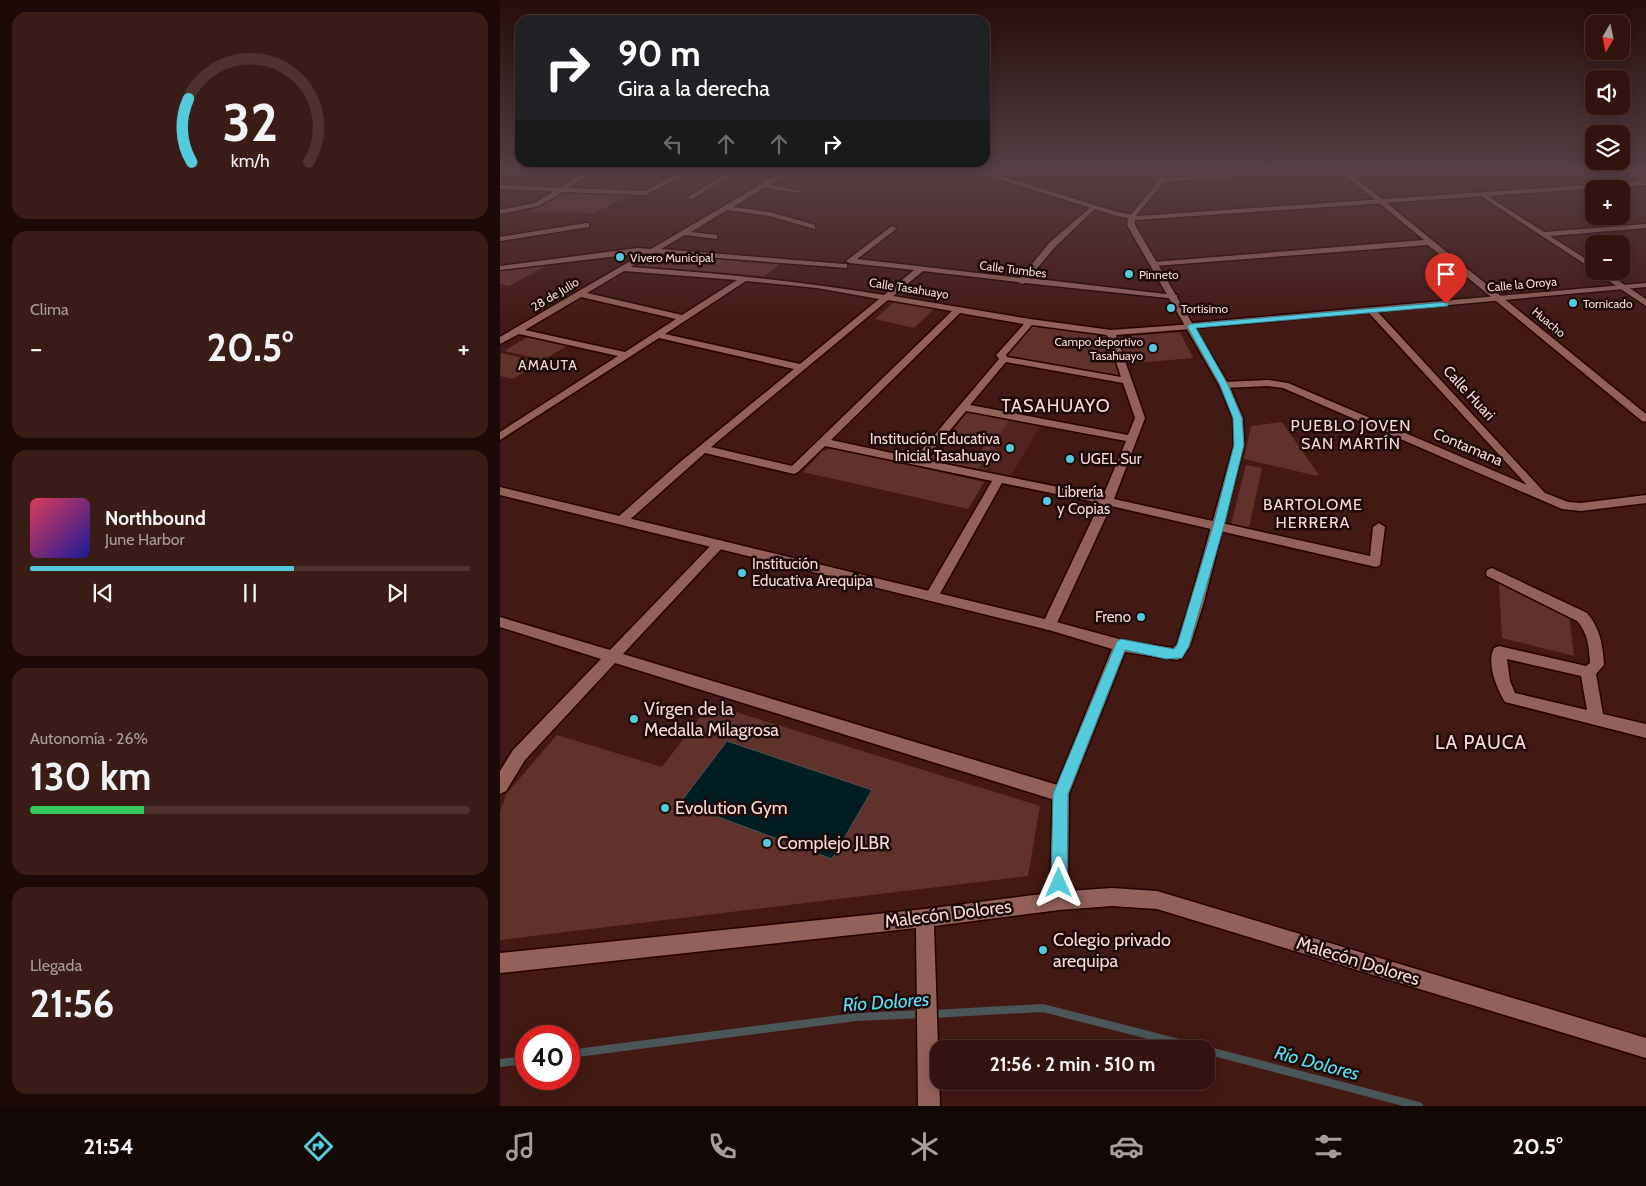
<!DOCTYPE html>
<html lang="es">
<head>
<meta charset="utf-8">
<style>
  body { margin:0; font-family:Cabin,sans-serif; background:#3a1c17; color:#f1f3f6; height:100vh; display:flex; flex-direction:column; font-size:19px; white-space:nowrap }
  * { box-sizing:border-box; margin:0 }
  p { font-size:16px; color:#a89e9e }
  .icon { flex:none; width:28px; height:28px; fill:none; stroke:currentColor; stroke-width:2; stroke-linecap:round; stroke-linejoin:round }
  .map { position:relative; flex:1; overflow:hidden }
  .panel { display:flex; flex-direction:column; gap:12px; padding:12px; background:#1c0a08; width:500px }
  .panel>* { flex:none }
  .top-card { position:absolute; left:15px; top:15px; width:475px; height:152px; border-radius:15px; box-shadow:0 2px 12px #0003,0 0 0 1px #4d322e; background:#202124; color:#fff; overflow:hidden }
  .needle { width:32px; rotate:189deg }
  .fabs { position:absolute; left:1085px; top:15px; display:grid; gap:10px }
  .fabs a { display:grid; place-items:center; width:45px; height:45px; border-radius:10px; background:#32130e; box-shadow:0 2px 12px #0003,0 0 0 1px #4d322e; font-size:25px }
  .speed { position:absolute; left:15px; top:1025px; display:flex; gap:10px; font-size:25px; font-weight:700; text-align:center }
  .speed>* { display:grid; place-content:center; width:65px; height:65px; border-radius:50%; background:#32130e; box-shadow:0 2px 12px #0003,0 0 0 1px #4d322e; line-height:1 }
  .speed .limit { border:8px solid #d22; background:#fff; color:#111 }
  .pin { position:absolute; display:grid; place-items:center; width:42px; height:42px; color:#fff; margin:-51px -21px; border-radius:50% 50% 50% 0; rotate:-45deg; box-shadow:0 0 5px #0007 }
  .pin .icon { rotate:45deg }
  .me { position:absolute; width:55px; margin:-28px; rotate:0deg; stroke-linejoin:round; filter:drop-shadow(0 0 4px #0008) }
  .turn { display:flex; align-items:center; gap:18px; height:105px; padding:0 20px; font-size:22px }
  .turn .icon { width:65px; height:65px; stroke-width:2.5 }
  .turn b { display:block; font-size:35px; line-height:42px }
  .lanes { display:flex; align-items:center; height:48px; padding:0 20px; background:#0003; justify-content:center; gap:25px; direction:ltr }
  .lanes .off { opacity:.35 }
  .big { font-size:38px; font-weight:700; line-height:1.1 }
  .panel .widget { flex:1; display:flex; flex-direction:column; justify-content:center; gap:8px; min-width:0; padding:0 18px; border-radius:15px; background:#3a1c17 }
  .panel .dial { align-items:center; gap:0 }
  .dial svg { height:130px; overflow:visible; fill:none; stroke:#4d322e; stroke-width:7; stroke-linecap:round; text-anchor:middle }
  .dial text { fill:#f1f3f6; stroke:none }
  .song { display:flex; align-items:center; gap:15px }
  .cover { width:60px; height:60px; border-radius:8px; background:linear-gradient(135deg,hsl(350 70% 55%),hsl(240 70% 35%)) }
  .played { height:5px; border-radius:2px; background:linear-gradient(90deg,#54cadd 60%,#4d322e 60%) }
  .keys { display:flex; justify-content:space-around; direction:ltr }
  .heat { display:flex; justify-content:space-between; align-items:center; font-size:28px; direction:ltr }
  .charge { height:8px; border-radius:4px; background:linear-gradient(90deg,#34c759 26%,#4d322e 0) }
  .trip { position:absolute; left:430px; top:1040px; width:285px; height:50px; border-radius:15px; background:#32130e; box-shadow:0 2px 12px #0003,0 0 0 1px #4d322e; font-weight:700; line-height:50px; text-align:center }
  .dock { display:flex; height:80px; justify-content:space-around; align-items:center; background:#140806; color:#a89e9e }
  .dock .icon { width:35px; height:35px }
  .dock .selected { color:#54cadd }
  .dock b { font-size:22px; color:#f1f3f6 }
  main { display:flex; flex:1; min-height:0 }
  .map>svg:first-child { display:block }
</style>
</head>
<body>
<main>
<section class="panel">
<div class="widget dial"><svg viewBox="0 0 100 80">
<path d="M14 69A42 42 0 1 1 86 69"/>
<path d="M14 69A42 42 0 0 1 12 30" stroke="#54cadd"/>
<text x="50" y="56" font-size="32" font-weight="700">32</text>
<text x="50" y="72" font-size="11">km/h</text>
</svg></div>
<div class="widget"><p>Clima</p>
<div class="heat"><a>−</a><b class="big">20.5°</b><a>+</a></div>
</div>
<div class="widget">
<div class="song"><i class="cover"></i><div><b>Northbound</b><p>June Harbor</p></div></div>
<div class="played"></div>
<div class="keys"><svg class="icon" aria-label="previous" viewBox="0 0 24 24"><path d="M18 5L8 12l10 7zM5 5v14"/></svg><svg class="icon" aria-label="pause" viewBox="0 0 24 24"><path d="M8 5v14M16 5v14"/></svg><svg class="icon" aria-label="next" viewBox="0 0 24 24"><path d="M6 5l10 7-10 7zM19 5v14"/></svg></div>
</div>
<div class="widget"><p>Autonomía · 26%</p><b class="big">130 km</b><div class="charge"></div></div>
<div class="widget"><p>Llegada</p><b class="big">21:56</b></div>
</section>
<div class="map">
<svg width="1146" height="1106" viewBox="0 0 1146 1106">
  <rect width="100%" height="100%" fill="#431913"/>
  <!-- built -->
  <g fill="#53231d">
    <path d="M302,170H368L355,185L291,178Z"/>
    <path d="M510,420L540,426L511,476L478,469Z"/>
  </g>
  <!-- green -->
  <g fill="#60322b">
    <path d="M0,170H58L49,177L0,175Z"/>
    <path d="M62,192L132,194L94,213L30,212Z"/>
    <path d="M161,252L281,263L265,276L137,266Z"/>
    <path d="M50,264L9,286L0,284V270Z"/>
    <path d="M395,301L435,308L414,328L375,319Z"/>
    <path d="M531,324L608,335L622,376L504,355Z"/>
    <path d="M680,332L693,358L625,364L615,337Z"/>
    <path d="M29,336L68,345L44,360L4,351Z"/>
    <path d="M1,353L41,362L13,379L0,376Z"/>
    <path d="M467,412L510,420L478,469L429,459L435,452L475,460L484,446L447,438Z"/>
    <path d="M782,422L819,475L817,476L744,459L751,426Z"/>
    <path d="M333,448L484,482L468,509L303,472L322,451Z"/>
    <path d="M746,465L762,468L749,527L731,524Z"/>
    <path d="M999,583L1069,615L1074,656L1002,638Z"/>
    <path d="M210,704L540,806L528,876L0,940V811L7,793L57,735L162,767Z"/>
  </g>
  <!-- water -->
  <path fill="#001d22" stroke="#4a5658" d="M227,741L372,790L332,859L180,803Z"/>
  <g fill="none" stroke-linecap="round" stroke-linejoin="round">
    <!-- stream -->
    <g stroke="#4a5658" stroke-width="8">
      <path d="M432,1014L543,1008L703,1049"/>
      <path d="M706,1050L919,1106"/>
      <path d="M69,1054L356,1017L423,1014"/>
      <path d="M0,1063L26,1060"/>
    </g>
    <!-- street casing -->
    <g stroke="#270201" stroke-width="3">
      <g id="street">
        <path d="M87,170H95L68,188L145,191L184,170H192L146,195L63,192L39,206L0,214V210L35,203L54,191L0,189V185L60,188Z"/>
        <path d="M231,170H239L192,199L187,198Z"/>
        <path d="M285,170H293L269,185L303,191V193L264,188L233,207L270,212L315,225V229L269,216L227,210L191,232L217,235V239L185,235L161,249L344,264H347V268L154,253L131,267C216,273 300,281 384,295L414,270L350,263L346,261L392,226L396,228L395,230L357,259L521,278L549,243L592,206H596V208L555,247L529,278L674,295H677V299L525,283L522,284L518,282L423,271L393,296L530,319L611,330L694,324V328L691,329L616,335L645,418L614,499L870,556L873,527L879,523L885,527L880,565L876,567L611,506L556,625L554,629L549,630L544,629L542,625L600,503L502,483L437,599H427L425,596L492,481L325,446L298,472L294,474L205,453L126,523H118L116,520L118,517L179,463L294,369L159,338L0,440V432L118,356L19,334L0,344V337L144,253L0,270V266L138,248L151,249ZM124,271L237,280L182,315L87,293ZM246,281L317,288L379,299L300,364L165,334ZM81,297L176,319L125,352L25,330ZM388,300L452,311L292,466L211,447ZM460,313L524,324L498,353L496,355L499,359L415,458L331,440ZM532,325L607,335L621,377L507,357L506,355ZM506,362L623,383L635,418L628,435L470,405ZM466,411L626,441L603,496L425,460Z"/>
        <path d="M663,170H669L666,178L783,170H820L664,182L634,218H630V216L659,180Z"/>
        <path d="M839,170H846L1146,414V422L1142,421L928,245L654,266L650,264L654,262L924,240Z"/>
        <path d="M1124,170H1132L1146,177V182Z"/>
        <path d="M983,193L1044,232L1146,224V228L1050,236L1094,264V270L981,196L980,195Z"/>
        <path d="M86,223H89V227L0,241V237Z"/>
        <path d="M1094,271H1104L1146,299V306Z"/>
        <path d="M872,308L875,309L1045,493L1068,502L1081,503L1146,495V503L1081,511L1062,509L783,388L768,386L724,388L719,385L724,382L768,380L788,383L1027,485L869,313L868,311Z"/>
        <path d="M219,540L223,541L225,544L223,547L123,654L561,786L567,789L569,794L567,799L561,802L115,663L25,760L6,791L0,794V771L13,750L101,659L0,627V617L110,650L215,541Z"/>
        <path d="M992,568L1087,613C1100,628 1103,646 1104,665L1096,674L1103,714L1146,724V738L1005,702C997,689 986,663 994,648L999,646L1086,666L1090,663C1089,647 1088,633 1077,621L987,576L986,573L987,570ZM1007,659L1081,676L1087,710L1015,693L1010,681Z"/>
      </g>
    </g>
    <!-- secondary casing -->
    <g stroke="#270201" stroke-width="3">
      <path id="secondary" d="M470,170H481L617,212L638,216L1146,181V185L635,220V225L692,323L1146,283V287L695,328L729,385L743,418L744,445L704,602L690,646L682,658L677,660L625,652L569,794L568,891L612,888L657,891L1146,1038V1058L657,909L612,906L559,910L434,926L440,1106H418L416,928L0,973V953L425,909L550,893L553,794L612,649L549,630L0,495V487L549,620L630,642L673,648L677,644L690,602L734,445L733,418L719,385L627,225L628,218L614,215Z"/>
    </g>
    <!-- street -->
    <use href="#street" fill="#936159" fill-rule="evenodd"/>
    <!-- secondary -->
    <use href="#secondary" fill="#936159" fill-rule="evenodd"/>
  </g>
  <!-- sky -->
  <linearGradient id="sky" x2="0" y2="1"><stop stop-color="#250e0a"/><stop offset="0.52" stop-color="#553e44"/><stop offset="1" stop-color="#553e44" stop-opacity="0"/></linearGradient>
  <rect width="1146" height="325" fill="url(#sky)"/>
  <!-- route -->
  <path fill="#54cadd" stroke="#378390" d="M946,302H948V306L696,328L728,385L742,418L744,445L724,526L689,646L682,658L666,659L625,650L568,794L567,883L565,889L559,891L553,889L551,883L553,794L617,641L621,639L674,649L677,645L713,526L734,445L733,418L720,385L687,326L691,324Z"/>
  <!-- markers -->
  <g fill="#54cadd" stroke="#1d0a08" stroke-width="2">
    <circle cx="120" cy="257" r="5"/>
    <circle cx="629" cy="274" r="5"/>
    <circle cx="1073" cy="303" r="5"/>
    <circle cx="671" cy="308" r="5"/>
    <circle cx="653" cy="348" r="5"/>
    <circle cx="510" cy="448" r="5"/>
    <circle cx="570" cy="459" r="5"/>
    <circle cx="547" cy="501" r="5"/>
    <circle cx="242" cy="573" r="5"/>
    <circle cx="641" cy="617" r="5"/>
    <circle cx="134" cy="719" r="5"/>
    <circle cx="165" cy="808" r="5"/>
    <circle cx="267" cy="843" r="5"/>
    <circle cx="543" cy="950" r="5"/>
  </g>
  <g text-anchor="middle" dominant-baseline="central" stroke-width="5" stroke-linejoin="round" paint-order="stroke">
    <!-- far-poi labels -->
    <g font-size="12" fill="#f7dad5" stroke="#1d0a08" text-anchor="start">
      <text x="130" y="257">Vivero Municipal</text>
      <text x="639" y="274">Pinneto</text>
      <text x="1083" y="303">Tornicado</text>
      <text x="681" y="308">Tortisimo</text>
      <text x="643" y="341" text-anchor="end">Campo deportivo<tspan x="643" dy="14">Tasahuayo</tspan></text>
    </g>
    <!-- far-street labels -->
    <g font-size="12" fill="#f7dad5" stroke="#1d0a08">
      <text transform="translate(513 269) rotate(7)">Calle Tumbes</text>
      <text transform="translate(1022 284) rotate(-5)">Calle la Oroya</text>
      <text transform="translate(409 288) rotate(9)">Calle Tasahuayo</text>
      <text transform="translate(55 294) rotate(-31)">28 de Julio</text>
      <text transform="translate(1049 322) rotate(40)">Huacho</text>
    </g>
    <!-- far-neighbourhood labels -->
    <g font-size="14" letter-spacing="1" fill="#f7dad5" stroke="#1d0a08">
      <text x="48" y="365">AMAUTA</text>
    </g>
    <!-- street labels -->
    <g font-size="15" fill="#f7dad5" stroke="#1d0a08">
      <text transform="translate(969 393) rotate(47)">Calle Huari</text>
      <text transform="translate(968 447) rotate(23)">Contamana</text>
    </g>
    <!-- poi labels -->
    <g font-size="15" fill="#f7dad5" stroke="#1d0a08" text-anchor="start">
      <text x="500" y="439" text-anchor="end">Institución Educativa<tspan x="500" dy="17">Inicial Tasahuayo</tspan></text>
      <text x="580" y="459">UGEL Sur</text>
      <text x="557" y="492">Librería<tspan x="557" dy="17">y Copias</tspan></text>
      <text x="252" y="564">Institución<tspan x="252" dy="17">Educativa Arequipa</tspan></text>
      <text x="631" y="617" text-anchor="end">Freno</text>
    </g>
    <!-- neighbourhood labels -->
    <g font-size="16" letter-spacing="1" fill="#f7dad5" stroke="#1d0a08">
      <text x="851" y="425">PUEBLO JOVEN<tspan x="851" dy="18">SAN MARTÍN</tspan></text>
      <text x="813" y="504">BARTOLOME<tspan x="813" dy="18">HERRERA</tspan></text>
    </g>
    <!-- quarter labels -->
    <g font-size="18" letter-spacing="1" fill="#f7dad5" stroke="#1d0a08">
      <text x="556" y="406">TASAHUAYO</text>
    </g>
    <!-- near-poi labels -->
    <g font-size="18" fill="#f7dad5" stroke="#1d0a08" text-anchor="start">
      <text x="144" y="709">Vírgen de la<tspan x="144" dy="21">Medalla Milagrosa</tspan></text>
      <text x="175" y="808">Evolution Gym</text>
      <text x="277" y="843">Complejo JLBR</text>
      <text x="553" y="940">Colegio privado<tspan x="553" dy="21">arequipa</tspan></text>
    </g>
    <!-- near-street labels -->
    <g font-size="18" fill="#f7dad5" stroke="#1d0a08">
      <text transform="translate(448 914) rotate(-7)">Malecón Dolores</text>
      <text transform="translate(858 961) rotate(17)">Malecón Dolores</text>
    </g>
    <!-- near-neighbourhood labels -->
    <g font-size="19" letter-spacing="1" fill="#f7dad5" stroke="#1d0a08">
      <text x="981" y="742">LA PAUCA</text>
    </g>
    <!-- near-water labels -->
    <g font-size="19" font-style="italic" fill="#55e1f6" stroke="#1d0a08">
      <text transform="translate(386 1002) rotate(-4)">Río Dolores</text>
      <text transform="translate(817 1063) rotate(15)">Río Dolores</text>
    </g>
  </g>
</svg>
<div class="fabs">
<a><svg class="needle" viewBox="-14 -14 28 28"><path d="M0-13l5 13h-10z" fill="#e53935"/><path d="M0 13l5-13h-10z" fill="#a89e9e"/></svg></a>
<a><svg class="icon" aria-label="sound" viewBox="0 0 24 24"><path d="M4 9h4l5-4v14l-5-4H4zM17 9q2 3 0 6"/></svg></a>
<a><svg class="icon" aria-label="layers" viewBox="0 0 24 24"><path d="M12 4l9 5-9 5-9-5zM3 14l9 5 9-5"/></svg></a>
<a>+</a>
<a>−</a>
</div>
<div class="speed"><div class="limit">40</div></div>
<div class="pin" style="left:946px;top:304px;background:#d93025"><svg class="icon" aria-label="arrive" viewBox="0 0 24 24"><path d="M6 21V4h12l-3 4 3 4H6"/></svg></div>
<svg class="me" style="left:559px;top:883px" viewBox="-20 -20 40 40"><path d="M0-17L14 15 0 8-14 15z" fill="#54cadd" stroke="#fff" stroke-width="4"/></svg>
<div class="trip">21:56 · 2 min · 510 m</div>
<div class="top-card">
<div class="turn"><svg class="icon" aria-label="right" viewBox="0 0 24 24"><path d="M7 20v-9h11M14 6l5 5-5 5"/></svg><div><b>90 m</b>Gira a la derecha</div></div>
<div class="lanes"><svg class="icon off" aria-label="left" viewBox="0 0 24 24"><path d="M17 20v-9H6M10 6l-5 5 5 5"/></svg><svg class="icon off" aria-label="ahead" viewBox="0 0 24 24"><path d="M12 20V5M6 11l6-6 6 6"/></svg><svg class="icon off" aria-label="ahead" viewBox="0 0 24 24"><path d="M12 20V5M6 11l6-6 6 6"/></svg><svg class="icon" aria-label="right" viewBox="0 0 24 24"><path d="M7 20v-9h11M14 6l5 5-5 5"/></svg></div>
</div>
</div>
</main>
<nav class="dock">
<b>21:54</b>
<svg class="icon selected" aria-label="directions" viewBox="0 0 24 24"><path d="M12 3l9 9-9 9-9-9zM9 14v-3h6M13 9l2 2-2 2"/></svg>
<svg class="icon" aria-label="music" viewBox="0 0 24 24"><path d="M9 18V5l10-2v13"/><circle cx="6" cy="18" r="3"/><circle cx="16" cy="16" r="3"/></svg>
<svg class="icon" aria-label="phone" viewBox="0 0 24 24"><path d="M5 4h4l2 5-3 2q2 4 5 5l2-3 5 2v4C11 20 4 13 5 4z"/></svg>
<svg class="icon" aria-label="climate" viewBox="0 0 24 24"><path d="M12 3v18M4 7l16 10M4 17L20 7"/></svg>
<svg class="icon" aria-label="car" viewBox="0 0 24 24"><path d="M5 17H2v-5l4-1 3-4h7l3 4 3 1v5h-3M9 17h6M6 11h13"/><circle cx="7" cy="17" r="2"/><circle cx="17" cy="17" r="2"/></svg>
<svg class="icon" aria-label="filters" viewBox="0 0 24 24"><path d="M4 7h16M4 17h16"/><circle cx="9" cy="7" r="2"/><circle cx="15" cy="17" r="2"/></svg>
<b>20.5°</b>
</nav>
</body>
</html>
